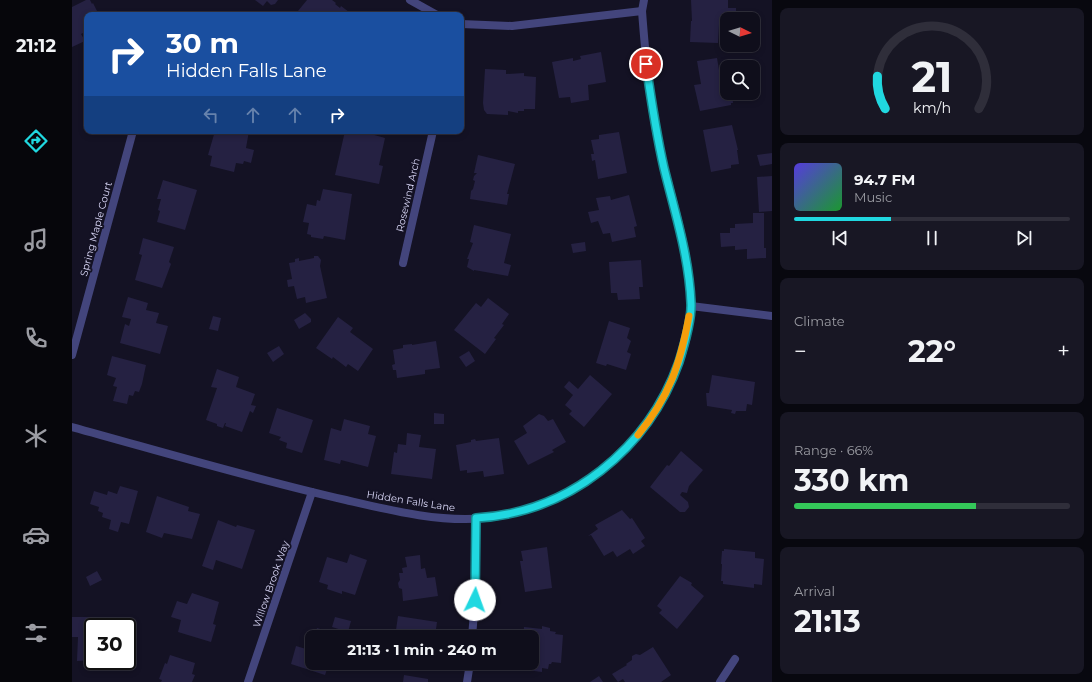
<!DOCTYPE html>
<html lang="en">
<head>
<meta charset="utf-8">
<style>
  body { margin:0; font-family:Montserrat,sans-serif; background:#181724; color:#f1f3f6; height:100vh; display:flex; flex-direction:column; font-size:15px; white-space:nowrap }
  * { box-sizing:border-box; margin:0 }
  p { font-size:13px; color:#9b9ca3 }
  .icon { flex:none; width:22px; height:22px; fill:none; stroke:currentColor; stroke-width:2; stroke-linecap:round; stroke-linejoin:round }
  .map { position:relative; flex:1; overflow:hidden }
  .details { display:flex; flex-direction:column; gap:8px; padding:8px; background:#08080f; width:320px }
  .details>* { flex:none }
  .top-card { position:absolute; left:12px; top:12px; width:380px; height:122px; border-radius:8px; box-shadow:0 2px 6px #0003,0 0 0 1px #2f2e3a; background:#1a4fa0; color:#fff; overflow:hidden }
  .needle { width:26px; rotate:95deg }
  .controls { position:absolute; left:648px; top:12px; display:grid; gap:8px }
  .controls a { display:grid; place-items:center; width:40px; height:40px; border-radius:8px; background:#0f0e1b; box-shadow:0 2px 6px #0003,0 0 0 1px #2f2e3a; font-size:20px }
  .speed { position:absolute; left:12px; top:618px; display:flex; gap:8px; font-size:20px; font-weight:700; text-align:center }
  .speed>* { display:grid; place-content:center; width:52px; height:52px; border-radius:50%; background:#0f0e1b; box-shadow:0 2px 6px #0003,0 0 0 1px #2f2e3a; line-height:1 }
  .speed .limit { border:2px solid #111; border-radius:6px; background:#fff; color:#111 }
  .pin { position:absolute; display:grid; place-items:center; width:34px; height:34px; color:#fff; margin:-17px; border:2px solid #fff; border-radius:50%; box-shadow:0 1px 4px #0007 }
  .me { position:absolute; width:44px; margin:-22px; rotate:3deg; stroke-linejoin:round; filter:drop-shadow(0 0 3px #0008) }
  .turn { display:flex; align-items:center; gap:14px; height:84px; padding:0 16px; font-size:18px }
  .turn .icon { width:52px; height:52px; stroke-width:2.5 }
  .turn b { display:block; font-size:28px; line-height:34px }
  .lanes { display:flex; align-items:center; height:38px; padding:0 16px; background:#0003; justify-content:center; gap:20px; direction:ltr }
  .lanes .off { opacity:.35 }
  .big { font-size:30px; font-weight:700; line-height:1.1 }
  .details .widget { flex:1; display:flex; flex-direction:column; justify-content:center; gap:6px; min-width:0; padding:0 14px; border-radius:8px; background:#181724 }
  .details .dial { align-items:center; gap:0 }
  .dial svg { height:104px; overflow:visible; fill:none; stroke:#2f2e3a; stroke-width:7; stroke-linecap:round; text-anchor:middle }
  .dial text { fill:#f1f3f6; stroke:none }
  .song { display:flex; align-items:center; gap:12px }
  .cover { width:48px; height:48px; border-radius:6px; background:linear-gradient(135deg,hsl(250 70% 55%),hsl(130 70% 35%)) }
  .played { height:4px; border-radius:2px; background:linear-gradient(90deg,#20d8e0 35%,#2f2e3a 35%) }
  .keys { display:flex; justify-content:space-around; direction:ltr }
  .heat { display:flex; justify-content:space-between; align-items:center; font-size:22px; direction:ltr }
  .charge { height:6px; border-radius:3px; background:linear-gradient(90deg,#34c759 66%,#2f2e3a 0) }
  .trip { position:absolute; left:233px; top:630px; width:234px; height:40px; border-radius:8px; background:#0f0e1b; box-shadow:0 2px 6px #0003,0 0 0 1px #2f2e3a; font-weight:700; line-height:40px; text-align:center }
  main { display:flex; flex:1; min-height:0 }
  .menu { display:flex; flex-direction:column; width:72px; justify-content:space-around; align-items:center; background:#06060b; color:#9b9ca3 }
  .menu .icon { width:28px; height:28px }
  .menu .on { color:#20d8e0 }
  .menu b { font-size:18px; color:#f1f3f6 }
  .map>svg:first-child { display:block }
</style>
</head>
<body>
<main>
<nav class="menu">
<b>21:12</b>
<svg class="icon on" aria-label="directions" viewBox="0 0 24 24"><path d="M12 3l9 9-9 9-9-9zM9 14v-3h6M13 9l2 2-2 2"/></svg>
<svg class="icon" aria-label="music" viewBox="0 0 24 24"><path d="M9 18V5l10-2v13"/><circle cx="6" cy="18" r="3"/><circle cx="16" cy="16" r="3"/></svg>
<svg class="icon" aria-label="phone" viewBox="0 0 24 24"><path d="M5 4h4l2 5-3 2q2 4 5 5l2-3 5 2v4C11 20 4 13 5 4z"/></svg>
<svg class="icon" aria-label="climate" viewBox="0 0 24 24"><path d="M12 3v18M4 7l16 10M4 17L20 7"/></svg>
<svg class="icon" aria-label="car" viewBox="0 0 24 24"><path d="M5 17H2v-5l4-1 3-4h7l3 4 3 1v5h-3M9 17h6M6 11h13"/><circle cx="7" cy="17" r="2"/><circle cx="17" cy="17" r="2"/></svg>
<svg class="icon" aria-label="filters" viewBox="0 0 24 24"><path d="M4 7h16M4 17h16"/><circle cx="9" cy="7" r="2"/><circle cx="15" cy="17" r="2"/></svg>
</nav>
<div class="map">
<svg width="700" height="682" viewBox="0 0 700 682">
  <rect width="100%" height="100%" fill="#141224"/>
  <!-- building -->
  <g fill="#252142">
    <path d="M14,0H18L20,4L21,3L27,15H15V31L9,34L13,41L0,47V7Z"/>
    <path d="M183,0H206L203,4L199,5L195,1L191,6Z"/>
    <path d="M235,0H260L264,3L263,4L268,8L269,6L281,15H227L229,13L226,11Z"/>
    <path d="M619,0H656V8H664V19H655V25H647L646,43L618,42L619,21H620Z"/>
    <path d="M529,52L534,82L516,85L517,100L499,103L498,97L487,98L480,62L501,58V61L509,59L508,56Z"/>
    <path d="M645,58L648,76L653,75L655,93H660L661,103H659V105L628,111L622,85L629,84L625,61Z"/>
    <path d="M413,69L434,70V74L452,73V76L464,77L463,109H452V111H446V113L436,111V115L415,114L412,110L411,103Z"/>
    <path d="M660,125L666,150H665L667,164L659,165V168L639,172L631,130Z"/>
    <path d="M143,131H177L174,148L182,150L179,163L172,161L171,164L164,163L162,172L138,166L140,156L136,155Z"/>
    <path d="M273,131H288L313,138L307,165L311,166L307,184L263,175Z"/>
    <path d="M547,132L555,173L526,179L523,160L520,161L519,154H522L519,140L527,139V135Z"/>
    <path d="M700,153V164L688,166L685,155Z"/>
    <path d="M406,155L443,164L435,194H437L435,205L398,199L399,191L401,189L403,181L401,180L402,176L405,173H402Z"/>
    <path d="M700,176V211L687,212L685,177Z"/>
    <path d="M91,180L125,190L113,230L85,222L88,211L86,210L89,199H85Z"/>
    <path d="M251,189L280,194L273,240L252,236L251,239L239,237V235L235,234L237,223L231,222L235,204L244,206L245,200L248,201Z"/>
    <path d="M557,195L565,226L562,227L564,237L540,242L538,233L531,234L526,221L519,223L516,212L527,210L524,198L538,196L539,200Z"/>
    <path d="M681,213H692V248H694V258L675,259V249L663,250V246L649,247L648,233H658V228H663V224L681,223Z"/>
    <path d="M402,225L439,234L432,263L439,265L436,276L402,270V271L395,267L397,259H395L401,243L398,242Z"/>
    <path d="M71,238L102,247L97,262L99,264L90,288L63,280L70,255L67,254Z"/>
    <path d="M513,242L514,251L501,253L499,244Z"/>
    <path d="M242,256H246L249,260L248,266L255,298L234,303L233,297L225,299L222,286L216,287L215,280L220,279L217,263L223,262V259L227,258V261L242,258Z"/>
    <path d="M569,260L571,287H567L568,299L546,300L545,293H539L537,262Z"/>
    <path d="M56,297L76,303L74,310L87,313L84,323L96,326L88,354L48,343L53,324L57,326L59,319L50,317Z"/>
    <path d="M416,298L437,314L430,324L432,325L422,338L424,339L413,354L382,330L404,303L409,307Z"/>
    <path d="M233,313L239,319V322L227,329L222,320Z"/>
    <path d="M141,316L149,318L146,331L137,329Z"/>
    <path d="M266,317L281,328L278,332L301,349L286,371L276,364L274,367L261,357L260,359L244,348Z"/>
    <path d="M537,321L558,328L555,338L559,341L555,352L559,354L554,370L535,364L534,366L524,363Z"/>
    <path d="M364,341L368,368L353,370V374L325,378L324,370H321L320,365L323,364L321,350L331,348V345L340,344V345Z"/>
    <path d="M207,346L212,354L201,362L195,353Z"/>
    <path d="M397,351L403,361L394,367L387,357Z"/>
    <path d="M40,356L74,365L70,384L67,392L63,391L61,396L57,395L55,404L41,401L45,387L41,386L44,378L35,375Z"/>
    <path d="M145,369L167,377L164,387L183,394L179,405L184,406L181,413L178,411L170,432L153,426L154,423H153L151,428L145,426V424L134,420L145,388L139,387Z"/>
    <path d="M518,375L540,394L512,427L497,414L500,411L493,405L501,395L492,387L497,381L506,389Z"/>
    <path d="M640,375L683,382L680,405L675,404L674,411H664L663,414L659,413L660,410L635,406L634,393H637Z"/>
    <path d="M205,408L241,420L230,453L214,448L215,443L207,440L209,437L197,433Z"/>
    <path d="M362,413L372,414V424H362Z"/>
    <path d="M467,414L472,416L476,421L481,419L494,442L480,450L482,452L456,465L442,441L455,433L451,426Z"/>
    <path d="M272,419L298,426L296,434L304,436L296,467L269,460L268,464L252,460L259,428L269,431Z"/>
    <path d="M335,433L349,435L347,447L364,449L360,479L319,474L322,452L325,453L326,444L334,445Z"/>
    <path d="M427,438L432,474L412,477L411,471L395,473V470L388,471L384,445L399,442V440L403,439L404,441Z"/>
    <path d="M609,451L631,470L617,486L615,493L610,492L608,495L616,502L617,507L613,512H608L578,487L595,465L597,466Z"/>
    <path d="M48,486L66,491L57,524L49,522L46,532L37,529L39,520L30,517L31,513L26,511L27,507L18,504L22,491L35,495L36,491L45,494Z"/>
    <path d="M85,496L117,507L116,511L128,514L120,539L92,533L90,538L74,532Z"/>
    <path d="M550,510L558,519L560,518L573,538L569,541L573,546L561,554L558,549L545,557L541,551L532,556L519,535L516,536L526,529L523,525Z"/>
    <path d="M146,520L164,527L165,525L183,530L170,569L144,560L141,570L130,566Z"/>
    <path d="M475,547L480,588L453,592L448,561H451L449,551Z"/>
    <path d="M652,549L683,552V558L692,559L690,585L682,584V588L651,584V581H649L650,564H649L650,551H652Z"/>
    <path d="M278,554L295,560L283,595L270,591V594L255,589L256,585L247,582L255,557L275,563Z"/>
    <path d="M348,555L349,569L353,568L355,578L363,577L366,596L331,601L330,589L327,588L326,583L328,580L327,573H331L330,568L335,567L333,557Z"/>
    <path d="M25,571L30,580L18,586L14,577Z"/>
    <path d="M608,576L620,583L619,585L632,596L605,629L587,613L590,610L585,606Z"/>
    <path d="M120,593L147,602L141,624L144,625L139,642L106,632L109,620L99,617L105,601L115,604Z"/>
    <path d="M326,616L365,622L363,636L323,637Z"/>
    <path d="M0,617H32V627H21V660L5,661L6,637H0Z"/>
    <path d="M263,617L279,621L276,632L260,627Z"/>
    <path d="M470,626L478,628V631L484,632L483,634L491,635L489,663L480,662L479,664H477L476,669L470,668V672L447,669V663H460V637H451L452,627L470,629Z"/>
    <path d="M245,628L258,632L256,637H242Z"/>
    <path d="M237,640L240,641V663H257L253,675L219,664L224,646L234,649Z"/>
    <path d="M581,647L599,675L589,682H553L551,679L546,682L540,674L555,665L554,664L560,660V656L564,654L568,655Z"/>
    <path d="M98,655L123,663L120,674L123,675L120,682H89L90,680L87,679L93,663L95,664Z"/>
    <path d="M332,675L356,679V682H331Z"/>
    <path d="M527,676L531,682H518Z"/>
  </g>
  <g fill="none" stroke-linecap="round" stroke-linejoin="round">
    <!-- street -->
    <g stroke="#43457c" stroke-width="8">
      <path d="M338,0L365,15"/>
      <path d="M389,24L440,26L570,11"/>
      <path d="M331,263L361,131"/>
      <path d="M619,306L700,316"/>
      <path d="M0,355L61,131"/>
      <path d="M0,427C91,452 182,479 274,500C317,510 369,523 414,518C473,511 528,481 566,435C595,400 617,351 619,306C620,294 617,281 616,269C611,234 601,201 592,167C579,116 574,64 570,11L572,0"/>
      <path d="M400,637L404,588V518"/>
      <path d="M176,682L240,492"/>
      <path d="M395,682L398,663"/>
      <path d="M648,682L663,659"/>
    </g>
  </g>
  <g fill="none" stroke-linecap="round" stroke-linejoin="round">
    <!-- route casing -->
    <g stroke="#158c92" stroke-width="10">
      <path id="route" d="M403,600L404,518C497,513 576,449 607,362C612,346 620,320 619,303C617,256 603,213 592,168C584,133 579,99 574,64"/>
    </g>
    <!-- route -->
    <use href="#route" stroke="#20d8e0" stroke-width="7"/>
    <!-- slow -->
    <path stroke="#f59e0b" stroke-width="7" d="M566,435C597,397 608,365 617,316"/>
  </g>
  <g text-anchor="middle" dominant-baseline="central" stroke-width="4" stroke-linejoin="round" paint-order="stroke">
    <!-- street labels -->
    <g font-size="10" fill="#dcdafa" stroke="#141224">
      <text transform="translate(336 195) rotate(-77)">Rosewind Arch</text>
      <text transform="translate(24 229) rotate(-75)">Spring Maple Court</text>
      <text transform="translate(339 501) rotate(9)">Hidden Falls Lane</text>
      <text transform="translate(199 584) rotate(-71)">Willow Brook Way</text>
    </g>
  </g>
</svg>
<div class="controls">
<a><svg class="needle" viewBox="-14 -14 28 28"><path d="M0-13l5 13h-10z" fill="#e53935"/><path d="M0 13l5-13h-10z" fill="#9b9ca3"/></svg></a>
<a><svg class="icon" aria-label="search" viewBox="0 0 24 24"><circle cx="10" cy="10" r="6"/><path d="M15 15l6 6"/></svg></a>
</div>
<div class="speed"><div class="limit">30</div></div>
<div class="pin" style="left:574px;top:64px;background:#d93025"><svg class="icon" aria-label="arrive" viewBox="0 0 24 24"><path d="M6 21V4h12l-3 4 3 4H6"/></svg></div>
<svg class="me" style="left:403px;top:600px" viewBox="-20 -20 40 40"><circle r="19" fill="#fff"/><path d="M0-13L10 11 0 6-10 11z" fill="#20d8e0"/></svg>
<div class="trip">21:13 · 1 min · 240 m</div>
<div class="top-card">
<div class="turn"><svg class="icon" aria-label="right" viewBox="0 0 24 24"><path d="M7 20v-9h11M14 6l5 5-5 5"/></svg><div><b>30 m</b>Hidden Falls Lane</div></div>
<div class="lanes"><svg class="icon off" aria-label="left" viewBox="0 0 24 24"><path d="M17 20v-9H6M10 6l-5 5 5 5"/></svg><svg class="icon off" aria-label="ahead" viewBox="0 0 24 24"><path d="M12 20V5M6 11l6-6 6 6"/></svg><svg class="icon off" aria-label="ahead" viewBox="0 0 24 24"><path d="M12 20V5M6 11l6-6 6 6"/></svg><svg class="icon" aria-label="right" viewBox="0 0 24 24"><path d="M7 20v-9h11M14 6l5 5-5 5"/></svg></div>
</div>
</div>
<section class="details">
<div class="widget dial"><svg viewBox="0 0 100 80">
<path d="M14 69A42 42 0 1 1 86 69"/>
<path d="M14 69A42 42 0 0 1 8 44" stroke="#20d8e0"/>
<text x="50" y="56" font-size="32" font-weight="700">21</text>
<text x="50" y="72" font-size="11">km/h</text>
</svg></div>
<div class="widget">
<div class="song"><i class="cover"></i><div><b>94.7 FM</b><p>Music</p></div></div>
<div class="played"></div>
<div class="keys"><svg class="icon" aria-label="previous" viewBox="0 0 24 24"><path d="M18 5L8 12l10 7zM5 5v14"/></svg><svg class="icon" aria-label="pause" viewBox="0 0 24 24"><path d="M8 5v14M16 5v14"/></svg><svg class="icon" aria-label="next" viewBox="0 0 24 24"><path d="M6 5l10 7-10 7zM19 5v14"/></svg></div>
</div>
<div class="widget"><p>Climate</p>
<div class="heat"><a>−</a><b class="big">22°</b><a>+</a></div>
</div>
<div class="widget"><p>Range · 66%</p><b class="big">330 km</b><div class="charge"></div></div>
<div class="widget"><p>Arrival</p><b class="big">21:13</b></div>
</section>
</main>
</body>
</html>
